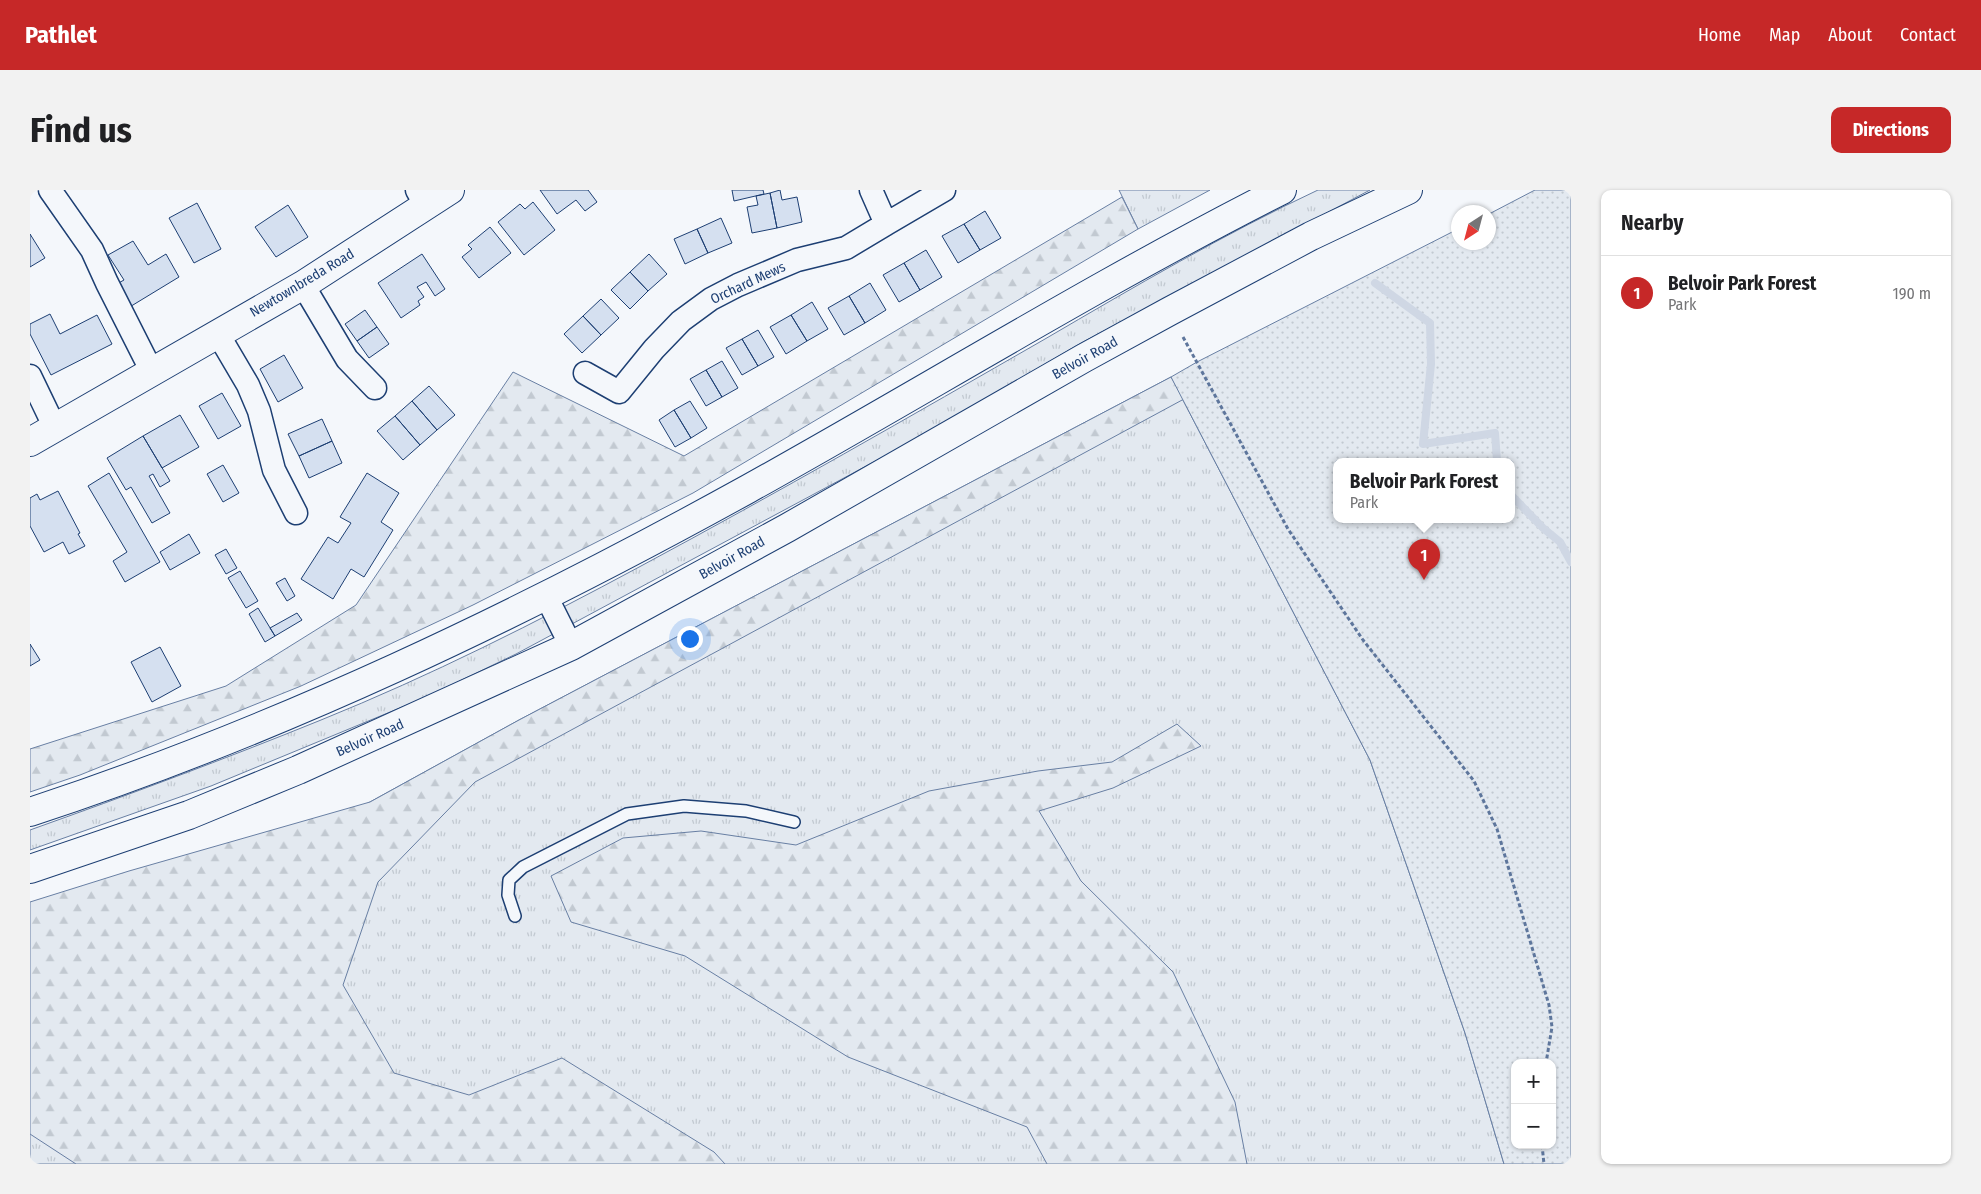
<!DOCTYPE html>
<meta charset="utf-8">
<style>
:root{--surface:#fff;--page:#f2f2f2;--text:#202124;--muted:#757577;--line:#e0e0e0;--accent:#c62828}
body{margin:0;font-family:"Fira Sans Condensed",sans-serif;background:var(--page);color:var(--text)}
.controls{position:absolute;right:15px;bottom:15px;display:grid;overflow:hidden;border-radius:10px;box-shadow:0 1px 4px #0004}
.controls button{width:45px;height:45px;display:grid;place-items:center;padding:0;border:0;border-bottom:1px solid var(--line);background:var(--surface);color:var(--text);font:25px sans-serif}
.compass{position:absolute;left:1421px;top:15px;width:45px;height:45px;border-radius:50%;background:var(--surface);box-shadow:0 1px 4px #0004;rotate:216deg}
.you{position:absolute;left:659px;top:448px;width:18px;height:18px;margin:-12px;border:4px solid #fff;border-radius:50%;background:#1a73e8;box-shadow:0 0 0 8px #1a73e833}
.badge{display:grid;place-items:center;width:32px;height:32px;border-radius:50%;background:var(--accent);color:#fff;font-size:16px;font-weight:700}
.pin{position:absolute;translate:-50% -41px;filter:drop-shadow(0 1px 2px #0008)}
.pin::after{content:'';position:absolute;top:26px;width:18px;height:15px;background:inherit;clip-path:polygon(0 0,100% 0,50% 100%)}
.popup{position:absolute;left:1303px;top:268px;width:182px;height:65px;box-sizing:border-box;display:grid;place-content:center;border-radius:10px;background:var(--surface);filter:drop-shadow(0 1px 4px #0005);font-size:16px;white-space:nowrap;color:var(--muted)}
.popup b{font-size:19px;color:var(--text)}
.popup::after{content:'';position:absolute;left:50%;top:100%;margin-left:-10px;border:10px solid transparent;border-top-color:var(--surface)}
.list{margin:0;padding:0;list-style:none}
h2{display:flex;justify-content:space-between;align-items:center;height:65px;margin:0;padding:0 20px;font-size:21px}
h2 small{font-size:16px;font-weight:400;color:var(--muted)}
.list li{display:grid;grid-template-columns:32px 1fr auto;gap:15px;align-items:center;box-sizing:border-box;height:75px;padding:0 20px;border-top:1px solid var(--line)}
.list b{display:block;font-size:19px;white-space:nowrap}
.list p{margin:0;font-size:16px;white-space:nowrap;color:var(--muted)}
.list em{font-size:16px;font-style:normal;color:var(--muted)}
.map{position:relative;flex:none;width:1541px;height:974px;overflow:hidden;border-radius:10px}
header{display:flex;align-items:center;gap:30px;box-sizing:border-box;height:70px;padding:0 25px;background:var(--accent);color:#fff}
header strong{font-size:24px}
nav{display:flex;gap:28px;margin-inline-start:auto;font-size:18px}
.intro{display:flex;align-items:center;justify-content:space-between;box-sizing:border-box;height:120px;padding:0 30px}
h1{margin:0;font-size:35px}
.button{padding:12px 22px;border-radius:10px;background:var(--accent);color:#fff;font-size:18px;font-weight:700}
main{display:flex;gap:30px;padding:0 30px}
aside{flex:1;background:var(--surface);border-radius:10px;box-shadow:0 1px 4px #0004}
.map>svg:first-child{display:block}
.grass{fill:url(#grass-tufts);stroke:#687fa3}
.forest{fill:url(#forest-firs);stroke:#687fa3}
.park{fill:url(#park-dots);stroke:#687fa3;fill-rule:evenodd}
.lines{fill:none;stroke-linecap:round;stroke-linejoin:round}
.stream{stroke:#cfd7e4;stroke-width:8}
.building{fill:#d5e0f0;stroke:#1d3f73}
.service-casing{stroke:#1d3f73;stroke-width:14}
.minor-casing{stroke:#1d3f73;stroke-width:25}
.tertiary-casing{stroke:#1d3f73;stroke-width:30}
.trunk-casing{stroke:#1d3f73;stroke-width:30}
.path{stroke:#5e769c;stroke-width:3;stroke-dasharray:4 2.5;stroke-linecap:butt}
.service{stroke:#f4f7fb;stroke-width:11}
.minor{stroke:#f4f7fb;stroke-width:22}
.tertiary{stroke:#f4f7fb;stroke-width:28}
.trunk{stroke:#f4f7fb;stroke-width:28}
.labels{text-anchor:middle;dominant-baseline:central;stroke-width:4;stroke-linejoin:round;paint-order:stroke}
.street-label{font-size:14px;fill:#1d3f73;stroke:#f4f7fb}
</style>
<header>
<strong>Pathlet</strong>
<nav><a>Home</a><a>Map</a><a>About</a><a>Contact</a></nav>
</header>
<div class="intro"><h1>Find us</h1><a class="button">Directions</a></div>
<main>
<div class="map">
<svg width="1541" height="974" viewBox="0 0 1541 974">
<defs>
<pattern id="grass-tufts" width="24" height="20" patternUnits="userSpaceOnUse" patternTransform="scale(1.25)"><rect width="24" height="20" fill="#e3e9f0"/><path d="M3 7l-1-3M5 7V3M7 7l1-3M15 17l-1-3M17 17v-4M19 17l1-3" fill="none" stroke="#c2c9d1"/></pattern>
<pattern id="forest-firs" width="22" height="20" patternUnits="userSpaceOnUse" patternTransform="scale(1.25)"><rect width="22" height="20" fill="#e3e9f0"/><path d="M5 1l3.5 6h-7zM16 11l3.5 6h-7z" fill="#c2c9d1"/></pattern>
<pattern id="park-dots" width="8" height="8" patternUnits="userSpaceOnUse" patternTransform="scale(1.25)"><rect width="8" height="8" fill="#e3e9f0"/><path d="M2 2h.1M6 6h.1" fill="none" stroke="#c2c9d1" stroke-width="1.8" stroke-linecap="round"/></pattern>
</defs>
<rect width="100%" height="100%" fill="#f4f7fb"/>
<path class="grass" d="M1089 0H1180L1108 39Z
M1288 0H1340L1051 153 894 245 486 464 394 508 181 596 0 660V640C98 605 195 569 291 530 400 486 507 432 611 376 747 303 881 226 1015 149 1104 97 1194 44 1288 0Z
M1141 187 1340 570 1435 843 1474 974H0V799L489 530Z"/>
<path class="forest" d="M1092 7 1108 39 663 303 443 415 271 496 50 585 0 602V559L196 496 326 415 483 182 654 266Z
M1141 187 1154 209 445 592 348 692 313 795 364 883 439 905 532 868 684 962 695 974H46L0 944V712L99 681 340 612 489 530Z
M1147 534 1171 556 1083 598 1009 621 1051 691 1143 782 1205 912 1217 974H1017L997 937 818 867 655 766 541 732 521 686 593 648 671 641 766 655 899 601 1008 581 1082 572Z"/>
<path class="park" d="M1505 0H1541V974H1474L1435 843 1340 570 1141 187 1167 172 1428 39V52H1458L1459 24ZM1306 271H1482V329H1306ZM1485 873H1522V955H1485Z"/>
<g class="lines">
<path class="stream" d="M1345 93 1400 133 1401 174 1393 254 1465 243 1467 271
M1482 306 1513 338 1530 352 1541 372"/>
</g>
<path class="building" d="M510 0H558L567 12 555 21 546 10 527 24Z
M702 0H733L734 4 704 11Z
M750 0 752 10 767 7 772 32 747 38 740 3Z
M740 3 747 38 722 43 717 17 728 15 726 6Z
M503 12 525 40 494 65 468 32 490 14 495 19Z
M167 13 191 59 164 73 139 28Z
M258 15 278 47 246 67 225 37Z
M955 21 971 48 950 60 934 34Z
M691 28 702 53 678 63 667 39Z
M934 34 950 60 928 73 912 46Z
M460 37 481 63 449 88 432 67 442 59 438 55Z
M667 39 678 63 655 74 644 49Z
M0 44 15 68 0 77Z
M103 51 118 75 136 64 149 87 98 118 85 95 94 90 78 65Z
M896 60 912 87 890 100 874 73Z
M392 64 415 99 405 106 396 92 387 97 394 107 388 111 390 115 371 128 348 93Z
M619 64 637 84 618 101 600 82Z
M874 73 890 100 869 112 853 85Z
M600 82 618 101 600 119 581 100Z
M840 93 856 120 835 133 819 106Z
M819 106 835 133 814 145 798 118Z
M571 109 589 128 571 145 553 126Z
M782 112 798 139 777 151 761 125Z
M335 120 347 137 327 151 315 134Z
M20 124 30 144 67 125 82 154 21 185 0 144V134Z
M761 125 777 151 756 164 740 137Z
M553 126 571 145 552 163 534 144Z
M347 137 359 154 339 168 327 151Z
M728 140 744 167 728 176 712 149Z
M712 149 728 176 712 185 696 158Z
M254 165 273 198 248 212 230 179Z
M692 171 708 198 692 207 676 180Z
M676 180 692 207 676 216 660 189Z
M399 196 425 225 407 240 382 211Z
M192 203 211 236 188 249 169 216Z
M382 211 407 240 390 255 365 226Z
M660 211 677 238 661 248 644 220Z
M644 220 661 248 645 257 629 230Z
M150 225 169 257 132 278 113 246Z
M365 226 390 255 373 270 347 241Z
M292 229 302 251 269 266 258 244Z
M113 246 140 291 130 297 123 284 119 286 140 323 122 333 101 297 96 300 77 268Z
M302 251 312 273 279 288 269 266Z
M193 275 209 303 193 312 177 284Z
M79 283 130 372 95 392 83 371 97 362 58 296Z
M337 283 369 303 351 332 363 340 334 387 321 379 303 409 271 389 298 347 308 353 321 333 310 327Z
M28 301 50 343 48 344 55 356 39 364 33 352 14 362 0 336V308L7 304 10 310Z
M159 344 170 363 140 380 130 362Z
M196 359 207 378 196 384 185 365Z
M210 381 228 411 216 418 198 388Z
M255 388 265 406 257 411 246 393Z
M228 418 245 446 235 452 219 424Z
M267 423 272 430 245 446 240 438Z
M0 454 10 470 0 476Z
M130 457 151 496 122 512 101 472Z"/>
<g class="lines">
<g class="service-casing">
<path id="service" d="M485 726 478 705 479 690 493 677 597 624 654 616 716 621 764 632"/>
</g>
<g class="minor-casing">
<path id="minor" d="M20 0 62 60 77 93 122 182
M387 0 396 16
M856 34 914 0
M273 95 317 169 345 198
M188 144 218 195 229 221 244 280 266 323
M555 183 589 202 624 159 651 131 681 109 708 95 767 70 816 58 856 34 841 0
M0 186 25 238
M516 406 541 456"/>
</g>
<g class="tertiary-casing">
<path id="tertiary" d="M0 252 273 95 420 0"/>
</g>
<g class="trunk-casing">
<path id="trunk" d="M0 622C250 540 488 426 718 299 896 200 1070 92 1252 0
M0 679 159 625 268 580 541 456 757 338 1054 168 1140 121 1281 46 1378 0"/>
</g>
<path class="path" d="M1153 147 1258 339 1333 450 1444 591 1467 639 1519 815 1522 837 1516 873
M1512 955 1514 974"/>
<use href="#service" class="service"/>
<use href="#minor" class="minor"/>
<use href="#tertiary" class="tertiary"/>
<use href="#trunk" class="trunk"/>
</g>
<g class="labels">
<g class="street-label">
<text transform="translate(272 93) rotate(-31)">Newtownbreda Road</text>
<text transform="translate(718 93) rotate(-25)">Orchard Mews</text>
<text transform="translate(1055 168) rotate(-29)">Belvoir Road</text>
<text transform="translate(702 368) rotate(-29)">Belvoir Road</text>
<text transform="translate(340 548) rotate(-24)">Belvoir Road</text>
</g>
</g>
</svg>
<div class="controls">
<button>+</button>
<button>−</button>
</div>
<svg class="compass" viewBox="-18 -18 36 36"><path d="M0-13l5 13h-10z" fill="#e53935"/><path d="M0 13l5-13h-10z" fill="#757577"/></svg>
<div class="you"></div>
<div class="pin badge" style="left:1394px;top:390px">1</div>
<div class="popup"><b>Belvoir Park Forest</b>Park</div>
</div>
<aside>
<h2>Nearby<small></small></h2>
<ul class="list">
<li><span class="badge">1</span><div><b>Belvoir Park Forest</b><p>Park</p></div><em>190 m</em></li>
</ul>
</aside>
</main>
